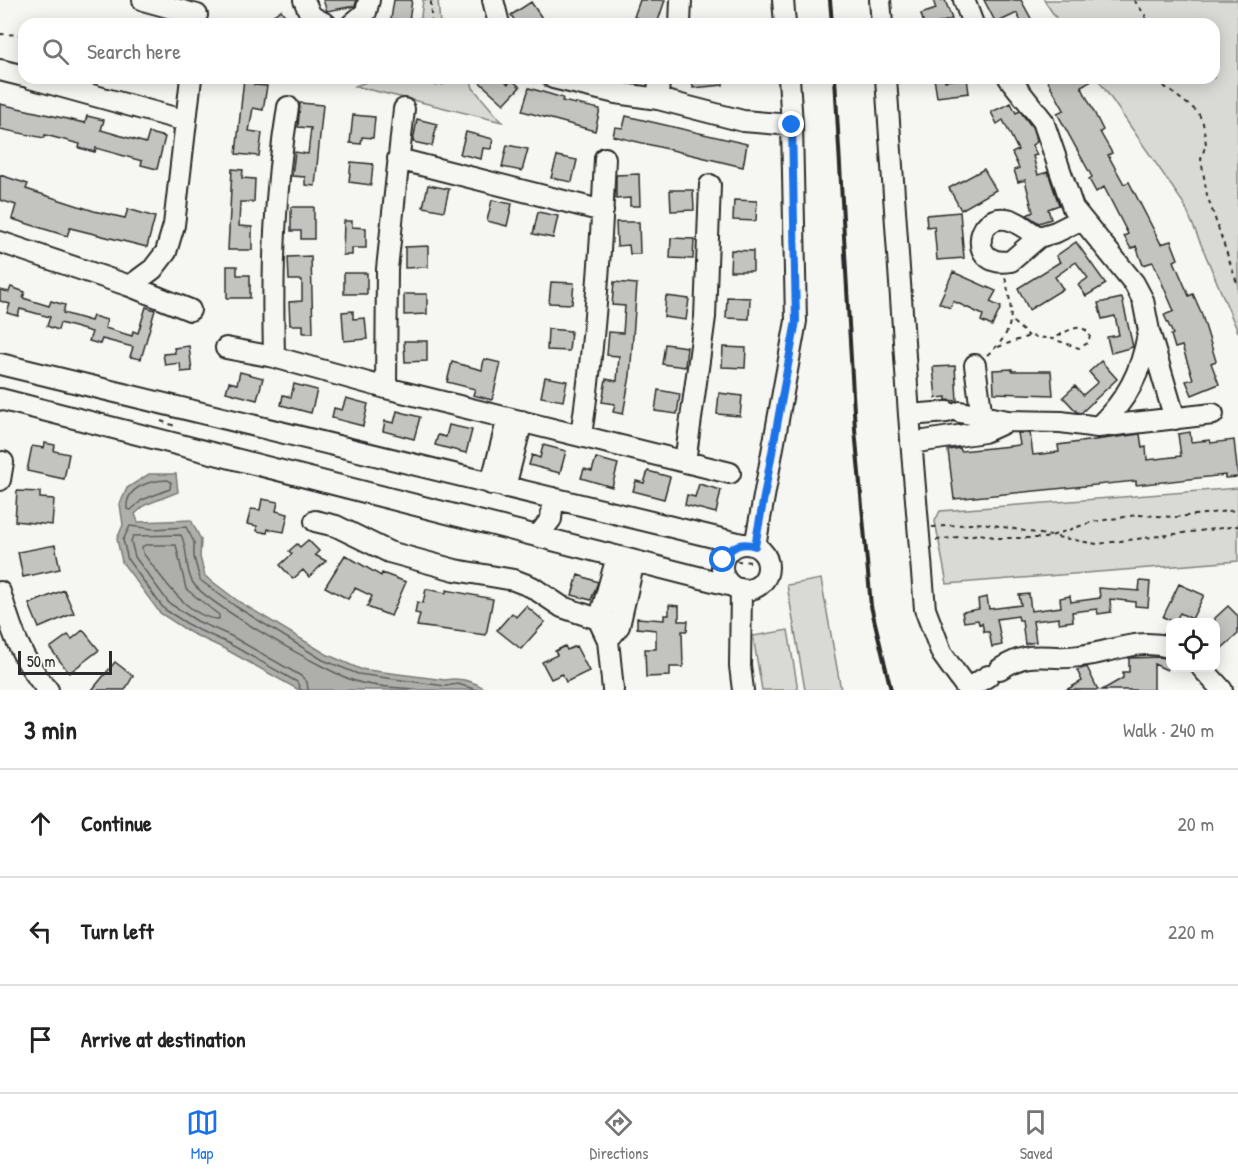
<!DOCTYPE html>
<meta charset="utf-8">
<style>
:root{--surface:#fff;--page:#f2f2f2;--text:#222;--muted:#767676;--line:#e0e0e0;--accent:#1a73e8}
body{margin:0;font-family:"Patrick Hand",sans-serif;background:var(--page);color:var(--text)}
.controls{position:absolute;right:18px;bottom:18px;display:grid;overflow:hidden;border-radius:12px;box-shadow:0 3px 15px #0003}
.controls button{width:54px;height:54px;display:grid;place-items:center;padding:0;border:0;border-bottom:2px solid var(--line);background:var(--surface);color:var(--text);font:30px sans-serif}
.scale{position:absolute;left:18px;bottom:15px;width:94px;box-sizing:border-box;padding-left:6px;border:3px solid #2b2b2b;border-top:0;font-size:16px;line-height:21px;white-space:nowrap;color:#2b2b2b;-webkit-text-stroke:4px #f6f6f2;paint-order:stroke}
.stop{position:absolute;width:18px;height:18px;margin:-14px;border:4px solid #1a73e8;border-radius:50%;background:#fff}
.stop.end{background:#1a73e8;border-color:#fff;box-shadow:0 2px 6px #0008}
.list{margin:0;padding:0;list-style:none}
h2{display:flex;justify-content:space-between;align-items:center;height:78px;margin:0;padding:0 24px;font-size:26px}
h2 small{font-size:20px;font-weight:400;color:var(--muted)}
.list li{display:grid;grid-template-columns:39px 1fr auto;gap:18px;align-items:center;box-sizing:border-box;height:108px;padding:0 24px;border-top:2px solid var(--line)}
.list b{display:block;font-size:22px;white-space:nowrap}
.list em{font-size:20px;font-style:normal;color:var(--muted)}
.icon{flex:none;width:33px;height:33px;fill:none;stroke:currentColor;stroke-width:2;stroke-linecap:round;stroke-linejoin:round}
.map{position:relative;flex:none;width:1238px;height:690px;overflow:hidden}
.search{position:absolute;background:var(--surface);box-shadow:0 3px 15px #0003;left:18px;right:18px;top:18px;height:66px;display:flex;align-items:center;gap:15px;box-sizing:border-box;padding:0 21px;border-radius:18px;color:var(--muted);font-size:22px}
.sheet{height:402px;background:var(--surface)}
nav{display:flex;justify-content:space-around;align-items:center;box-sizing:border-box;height:84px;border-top:2px solid var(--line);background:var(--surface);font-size:16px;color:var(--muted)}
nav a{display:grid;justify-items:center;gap:3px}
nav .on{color:var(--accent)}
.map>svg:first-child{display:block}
.green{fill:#d9d9d5;stroke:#828280;stroke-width:1.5}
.water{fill:#aeaeab;stroke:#7a7a78;stroke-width:1.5}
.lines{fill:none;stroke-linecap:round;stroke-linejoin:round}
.shore{stroke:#5f5f5e;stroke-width:1.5}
.building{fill:#c3c3c0;stroke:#2b2b2b;stroke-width:1.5}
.minor-casing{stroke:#2b2b2b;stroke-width:24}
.path{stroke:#2b2b2b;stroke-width:2;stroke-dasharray:4.5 4.5;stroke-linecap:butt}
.minor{stroke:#f6f6f2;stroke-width:20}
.rail{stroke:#2b2b2b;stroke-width:4}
.route{stroke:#1a73e8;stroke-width:8}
</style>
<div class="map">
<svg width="1238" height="690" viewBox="0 0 1238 690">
<rect width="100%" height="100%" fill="#f6f6f2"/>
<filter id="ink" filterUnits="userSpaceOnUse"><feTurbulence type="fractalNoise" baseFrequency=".0167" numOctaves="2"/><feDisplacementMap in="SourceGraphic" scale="12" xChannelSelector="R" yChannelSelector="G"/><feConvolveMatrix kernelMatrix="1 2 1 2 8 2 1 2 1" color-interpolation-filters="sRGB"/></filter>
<g filter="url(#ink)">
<path class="green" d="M423 0H438L440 24H420Z
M1044 0H1238V332L1184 204 1097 78H1214V24H1060Z
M377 78H474L471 81 473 88 502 122 355 86Z
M1238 488V561L947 584 935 521 940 511Z
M821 579 841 690H805L787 585Z
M788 630 798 690H762L753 636Z"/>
<path class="water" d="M149 474H176L178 492 145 505 135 514 138 522 191 520 201 540 200 557 205 576 238 601 326 654 360 669 445 680C461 677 474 681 487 690H299L225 649 191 633 160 613 122 562 117 539 123 525 120 504 127 488Z"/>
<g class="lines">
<path class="shore" d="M168 480 171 482 170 489 142 500 131 510 127 509C125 487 151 480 168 480Z
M145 545H176L186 589 219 615V619C188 619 160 575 143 553L142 547Z
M301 690 297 682 228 643 194 628 164 609 128 560 123 540 130 526 154 529 186 527 194 542V557L200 580 235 606 323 660 358 674 445 686 458 684 477 690
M308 690 307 682 301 676 231 636 197 621 169 603 135 557 131 541 133 536 181 535C189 550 184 569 193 583 207 604 328 673 355 681 375 688 399 687 420 690"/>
</g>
<path class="building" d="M323 0H357L355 6 327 11Z
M394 0H412L409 21 391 19Z
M640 0H665L657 24 634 17Z
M933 0H945L952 19 936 24H924L921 14 936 9Z
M984 0H1021L1034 24H1022L1017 13 996 23Z
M531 2 546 24H517L511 15Z
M281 10 291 24H260Z
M244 78H255L254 85 267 86 263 110 253 108 249 131 262 133 259 156 236 154Z
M475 78H502L508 84 512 80 520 87 504 104Z
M692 78H723V85L693 88Z
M934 78H945V81L967 78 969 93 937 97Z
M1046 78H1096L1081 86 1103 130 1100 132 1112 153 1108 155 1124 184 1129 182 1161 244 1171 241 1178 259 1174 261 1189 296 1193 294 1201 312 1216 361 1211 363 1219 384 1192 395 1186 381 1193 379 1182 346 1175 348 1171 335 1173 334 1164 315 1174 311 1153 262 1143 265 1136 246 1131 249 1124 236 1128 234 1104 187 1096 192 1089 179 1092 177 1057 113 1064 110Z
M529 88 563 98 562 101 600 109 595 131 522 111Z
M300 103 323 105 315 186 305 185V177L292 176 295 152 308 154 311 128 298 127Z
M1011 103 1016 113 1020 111 1032 127 1037 142 1032 145 1037 155 1033 156 1038 175 1048 172 1059 205 1048 209 1051 219 1039 223 1027 215 1033 212 1025 180 1018 182 1014 170 1019 168 1012 153 1018 150 1003 120 997 124 991 112Z
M0 104 85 123 87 116 104 120 101 130 146 143 149 133 165 137 157 169 141 165 142 161 96 148 95 152 79 148 80 144 45 135 44 138 0 129Z
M353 115 375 117 373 138 362 137 361 144 350 143Z
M626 116 747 144 743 167 613 136 615 127 623 128Z
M417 119 437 124 432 146 413 142Z
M466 132 493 139 491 149 483 148 481 159 460 154Z
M507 145 528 149 522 171 502 167Z
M557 156 577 160 572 182 551 178Z
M351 162 373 164 371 185 349 182Z
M232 169 243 170 242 178 255 179 254 202H240L239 226 252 227V250H228Z
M984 169 996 190 961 210 949 188Z
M639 174 640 206H630V198L616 199V175Z
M0 175 28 184 26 189 94 211 125 218 128 209 155 217 147 247 70 228 67 236 12 219 16 205 0 200Z
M428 185 449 189 444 211 423 207Z
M670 190H693L694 210 671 211Z
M492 200 512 204 507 226 487 221Z
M734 200 757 201 756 221 733 220Z
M291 207H314V239H301V231H291Z
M538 212 558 216 553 238 533 234Z
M960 212 964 258 937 260 934 226 927 227 926 215Z
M344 221H352V227L366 228V248H352V255H343Z
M616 222H639L640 254H630L629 245 617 246Z
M671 238 694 239 693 259 670 258Z
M1076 242 1106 284 1086 296 1078 285 1088 278 1076 262 1055 277 1063 289 1029 310 1018 288 1060 262 1056 256Z
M428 246V267L405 268V247Z
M731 250 753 251V271H730Z
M311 256 313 333H303V325H290L289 302 302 301V280H289L288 257Z
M227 266H237V275H250V298H227Z
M953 272 996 291 990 302 1001 307 992 326 981 321 983 315 966 307 953 301 950 308 939 303Z
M344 273H367V294H344Z
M551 282 574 283 572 304 549 303Z
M614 282 637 284 630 376 623 414 613 412 615 404 602 402 606 379 617 381 619 356 607 355 609 332 623 333 625 306 612 305Z
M11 287 25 292 23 298 49 306 51 301 65 305 63 313 91 321 93 316 107 320 105 328 132 336 133 331 138 333 146 307 155 310 141 359 130 357 133 347 102 339 100 344 89 341 92 332 60 323 58 330 47 326 50 317 20 309 18 316 7 313 10 304 0 301V290L9 292Z
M404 294H427V314L404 315Z
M666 296 689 299 686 320 664 317Z
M727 297 750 298 749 319 726 318Z
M1122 298 1133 347 1111 353 1107 337 1119 335 1115 316 1102 319 1098 303Z
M353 311V319L365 318 367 339 344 341 342 312Z
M548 329 571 331 569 351 547 350Z
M404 341H427V361L405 362Z
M665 344 687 347 685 367 662 364Z
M189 346 192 371 181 372 180 363 165 365 163 354 175 353 174 348Z
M723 347 746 348 745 368 722 367Z
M484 359 501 363 492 400 473 395 475 389 447 382 452 362 482 370Z
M1101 361 1117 379 1081 413 1077 412 1063 397 1075 386 1083 395 1098 382 1089 372Z
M955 366 957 401 946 400V397L936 398 933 367Z
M1012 369V371H1051L1053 395 994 393 993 370Z
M240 372 263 378 257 400 226 392 229 382 237 384Z
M545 377 567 381 563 401 541 397Z
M294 384 317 390 311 413 281 405 283 395 291 397Z
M658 390 680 394 677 414 655 411Z
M719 393 742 396 740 416 717 414Z
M346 398 368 404 363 426 332 418 334 408 342 410Z
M397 411 420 417 414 439 383 431 385 421 394 423Z
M449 425 472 430 466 453 435 445 438 435 446 437Z
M1190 432 1191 442 1210 440 1211 443 1234 440 1238 477 1225 478V475L1136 485V481L954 499 948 450 960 448 961 451 1020 445 1018 433H1030L1033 455 1059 452 1058 445 1140 434 1142 448 1146 447 1147 460 1181 456 1178 434Z
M45 443 55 445 54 451 69 454 64 479 27 471 32 446 44 448Z
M543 445 566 451 560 473 529 465 532 455 540 458Z
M596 458 618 464 612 487 581 478 584 469 592 471Z
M648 471 670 477 664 499 633 491 636 481 644 483Z
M699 484 721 490 716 513 685 505 687 495 695 497Z
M17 491 40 492V498L54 499 52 525 15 521Z
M262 499 278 502 276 511 288 514 284 532 268 529 267 533 257 531V526L247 524 251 509 260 510Z
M308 540 319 551 315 555 326 561 309 577 303 570 293 579 280 565 292 554 289 551 297 544 300 547Z
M55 545 60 569 23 577 18 552Z
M345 555 381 576 382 573 406 582 391 616 367 607 372 596 355 588 348 599 325 587Z
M578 575 598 582 591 600 572 595Z
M1140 581 1150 582 1148 607 1135 606V602L1110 599 1111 612 1098 614 1097 609 1072 612 1073 621 1059 623V618L1033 621 1036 642 1025 644 1022 620H1019L1018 616 997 619 1002 645 992 647 989 632H984L982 623 979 624 978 620 964 622 962 612 979 609 978 599 987 597 989 609 1021 605 1019 595 1029 594 1031 611 1061 607 1060 598 1070 596 1071 602 1100 598 1099 588 1139 591Z
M1179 584 1204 595 1192 619 1180 613 1175 622 1163 617Z
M426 589 446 593 447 590 493 599 486 635 417 626 420 614 415 613 417 602 423 603Z
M64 590 74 613 39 628 29 604Z
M669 605 679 606V621H688L687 631H682L683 667H670V676L646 677 645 649H656V630L637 628V618L664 620V615H669Z
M526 606 545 622 521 649 497 630 512 613 516 617Z
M1228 606 1238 616V634L1215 654V618Z
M83 630 99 650 69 673 50 648 68 635 72 639Z
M565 646 567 650 576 646 589 671 566 682 562 674 551 679 542 662 557 655 555 651Z
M1160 657 1170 659V663L1167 670 1154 664V690H1102L1123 678V672H1129V658Z
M115 662 133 676 125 690H92Z
M1087 667 1098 690H1066L1082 681 1077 670Z"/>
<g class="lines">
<g class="minor-casing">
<path id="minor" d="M143 0 197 15
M304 0 311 16 326 24
M493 0 499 24
M783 0 785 24
M880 0 882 24
M964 0 973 24
M352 24 366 12 369 0
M680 24 681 0
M0 70 24 76
M30 78 186 121
M553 78 616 93 658 99
M659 78 658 99 743 121 792 125
M886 78 909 415 925 609 942 654 968 690
M1009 78 1043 121 1073 208 1134 283 1143 300 1149 331 1175 419
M398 159 603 211
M1039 237C1029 232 1017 220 1006 219 974 214 969 269 1011 261L1039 237 1056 232 1080 220
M0 242 130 286 190 310
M130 286 153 269 166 252 174 225 191 78
M226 348 274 357 386 388 730 473
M274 357C272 270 274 193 288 107
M0 364 742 544
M975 365 983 426
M386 388 387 269 404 109
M0 399 729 585
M960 412 1008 421 1061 422 1098 427 1213 414
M909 415 947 412
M1098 427C1127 400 1141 373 1148 334
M581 435C595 343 601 251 605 158
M911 443 984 432 1008 421
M685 462 705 317 710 185
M0 480 3 462
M491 484 508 418
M505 487 522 421
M315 521 336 526 389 552 455 570 514 580 532 587 562 607 619 626
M538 536 551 519 553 498
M722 567a23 23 0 1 1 46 0a23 23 0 1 1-46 0Z
M755 546 796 321 792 125 789 78
M741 589 740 666 743 690
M0 592C12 631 20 658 48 690
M612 635 619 626 634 561
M1202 668 1222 690
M1000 669C1032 648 1046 661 1080 656 1115 652 1134 638 1170 647
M967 689 988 676
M613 690 608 640 599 621 617 557"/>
</g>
<path class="path" d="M1134 0 1145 15 1146 24
M431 24V0
M0 34 24 35
M427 78 432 84 440 86 450 78
M1159 78 1165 87 1198 112 1203 123 1206 144 1201 159 1207 195 1238 286
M1013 322 1029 336
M998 347 1029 336 1053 339 1079 348 1088 343 1090 336C1082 319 1064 333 1053 339
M987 355C1017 331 1013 312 1005 277
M161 421 175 426
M932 527 983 523 1051 536
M1057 537 1097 544 1238 526
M936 540 980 534 999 538H1045L1092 522 1137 515 1177 517 1238 510
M711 554 723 560 752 562"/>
<use href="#minor" class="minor"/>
<path class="rail" d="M830 0 832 24
M835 78 855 429 871 606 891 690"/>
</g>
</g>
<g class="lines" filter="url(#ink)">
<path class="route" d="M723 560C730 547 740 541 755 546L796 321 792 125"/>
</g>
</svg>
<div class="controls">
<button><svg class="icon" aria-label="locate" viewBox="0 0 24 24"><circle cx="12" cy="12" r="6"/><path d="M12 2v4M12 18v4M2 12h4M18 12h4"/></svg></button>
</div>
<div class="scale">50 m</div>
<div class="stop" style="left:723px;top:560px"></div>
<div class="stop end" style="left:792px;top:125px"></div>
<div class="search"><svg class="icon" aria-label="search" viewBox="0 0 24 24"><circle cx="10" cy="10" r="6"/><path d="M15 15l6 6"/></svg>Search here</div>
</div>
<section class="sheet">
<h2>3 min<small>Walk · 240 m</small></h2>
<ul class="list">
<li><svg class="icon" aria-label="ahead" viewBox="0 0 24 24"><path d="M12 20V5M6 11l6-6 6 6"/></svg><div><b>Continue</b></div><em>20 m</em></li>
<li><svg class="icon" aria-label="left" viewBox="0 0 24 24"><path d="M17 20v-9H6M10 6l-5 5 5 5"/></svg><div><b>Turn left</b></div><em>220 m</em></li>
<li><svg class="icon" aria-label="arrive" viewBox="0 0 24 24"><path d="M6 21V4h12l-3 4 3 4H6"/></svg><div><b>Arrive at destination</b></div></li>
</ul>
</section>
<nav>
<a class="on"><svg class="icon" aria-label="map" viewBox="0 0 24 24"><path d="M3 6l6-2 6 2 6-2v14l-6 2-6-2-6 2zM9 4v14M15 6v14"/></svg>Map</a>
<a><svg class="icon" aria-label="directions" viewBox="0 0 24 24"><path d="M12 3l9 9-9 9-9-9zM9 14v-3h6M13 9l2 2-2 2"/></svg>Directions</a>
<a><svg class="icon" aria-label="saved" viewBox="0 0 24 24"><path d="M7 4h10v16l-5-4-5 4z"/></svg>Saved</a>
</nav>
